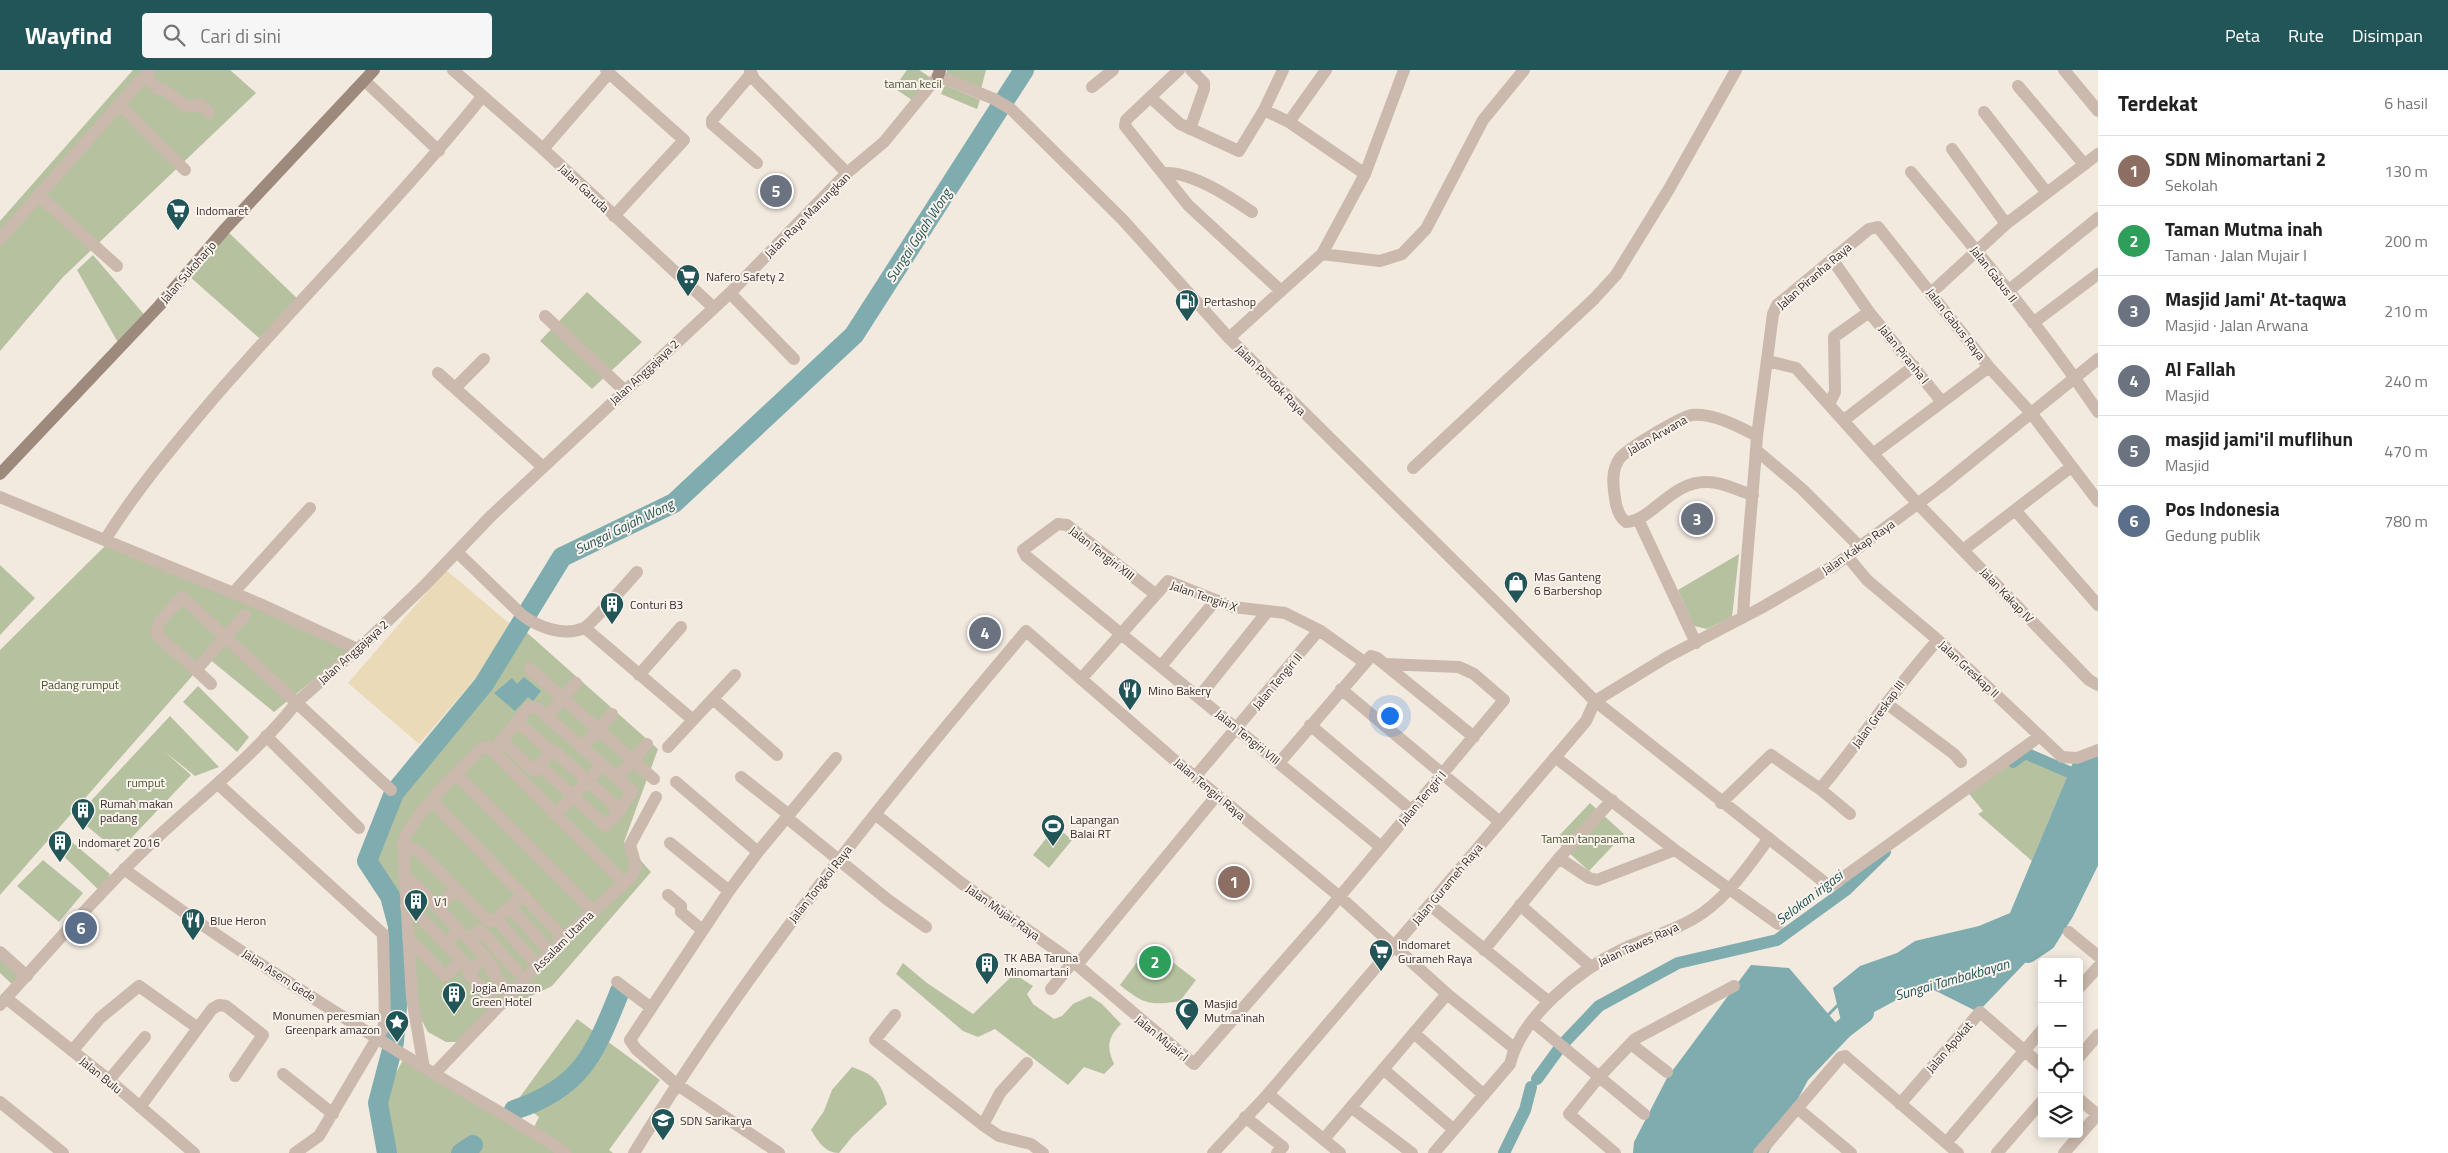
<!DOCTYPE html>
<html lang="id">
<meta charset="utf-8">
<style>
:root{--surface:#fff;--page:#f6f6f6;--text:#222;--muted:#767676;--line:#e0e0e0;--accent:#215558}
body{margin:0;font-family:"Titillium Web",sans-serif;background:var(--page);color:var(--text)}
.controls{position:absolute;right:15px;bottom:15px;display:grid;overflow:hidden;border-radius:5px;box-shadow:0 2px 12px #0003}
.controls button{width:45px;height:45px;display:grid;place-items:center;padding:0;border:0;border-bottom:1px solid var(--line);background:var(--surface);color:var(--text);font:25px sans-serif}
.you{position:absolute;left:1389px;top:645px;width:18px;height:18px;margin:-12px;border:4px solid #fff;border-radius:50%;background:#1a73e8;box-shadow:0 0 0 8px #1a73e833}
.badge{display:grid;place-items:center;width:32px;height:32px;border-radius:50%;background:var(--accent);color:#fff;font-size:16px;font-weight:700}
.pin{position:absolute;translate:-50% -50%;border:2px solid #fff;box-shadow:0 1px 5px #0006}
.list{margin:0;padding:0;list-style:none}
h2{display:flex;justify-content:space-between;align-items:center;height:65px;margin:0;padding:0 20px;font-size:21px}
h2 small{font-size:16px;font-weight:400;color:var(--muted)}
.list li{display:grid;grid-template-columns:32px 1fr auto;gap:15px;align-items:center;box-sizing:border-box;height:70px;padding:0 20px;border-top:1px solid var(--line)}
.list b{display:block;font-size:19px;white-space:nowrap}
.list p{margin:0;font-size:16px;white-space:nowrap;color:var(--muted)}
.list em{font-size:16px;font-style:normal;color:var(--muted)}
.icon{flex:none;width:28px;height:28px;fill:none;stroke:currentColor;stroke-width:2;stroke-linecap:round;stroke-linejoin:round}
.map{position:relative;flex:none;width:2098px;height:1083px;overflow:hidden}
header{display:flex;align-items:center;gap:30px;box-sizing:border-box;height:70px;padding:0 25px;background:var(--accent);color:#fff}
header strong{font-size:24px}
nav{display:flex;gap:28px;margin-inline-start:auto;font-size:18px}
.search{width:350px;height:45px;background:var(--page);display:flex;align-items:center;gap:12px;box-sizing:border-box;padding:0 18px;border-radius:5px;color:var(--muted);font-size:19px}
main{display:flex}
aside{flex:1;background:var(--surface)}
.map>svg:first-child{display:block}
.green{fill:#b6c1a0}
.sand{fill:#ebdab8}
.water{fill:#7facae}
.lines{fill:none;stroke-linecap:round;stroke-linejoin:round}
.stream{stroke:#7facae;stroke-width:3}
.canal{stroke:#7facae;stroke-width:12}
.river{stroke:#7facae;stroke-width:20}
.minor{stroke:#cab9ac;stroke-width:12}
.tertiary{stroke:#cab9ac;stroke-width:12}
.secondary{stroke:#9e897d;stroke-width:12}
.labels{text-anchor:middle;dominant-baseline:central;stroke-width:4;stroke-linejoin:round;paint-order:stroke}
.park-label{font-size:12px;fill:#47552f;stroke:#faf3ec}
.street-label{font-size:12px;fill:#382f2a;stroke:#faf3ec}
.poi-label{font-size:12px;fill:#382f2a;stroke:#faf3ec;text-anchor:start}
.water-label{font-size:14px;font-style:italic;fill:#215558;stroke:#faf3ec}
</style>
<header>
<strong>Wayfind</strong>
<div class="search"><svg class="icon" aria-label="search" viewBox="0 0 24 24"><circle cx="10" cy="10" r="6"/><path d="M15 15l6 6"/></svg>Cari di sini</div>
<nav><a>Peta</a><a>Rute</a><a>Disimpan</a></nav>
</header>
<main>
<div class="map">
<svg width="2098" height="1083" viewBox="0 0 2098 1083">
<rect width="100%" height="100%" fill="#f2e9df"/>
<path class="green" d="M133 0H230L256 23 63 207 0 281V151Z
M907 0H919L931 8 915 32 894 18Z
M947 0H986L980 23 944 13Z
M945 15 980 30 977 39 941 24Z
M226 160 302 233 259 268 189 206Z
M93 185 148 249 121 278 77 200Z
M587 222 642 272 592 319 540 271Z
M108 473 355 576 274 642 208 588 0 825V580Z
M1739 484 1732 547 1707 559 1694 556 1678 520Z
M0 495 35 528 0 565Z
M525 561 658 679 624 772 651 802 552 916 500 941 460 972H446L428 962 420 947 403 884 399 856 391 826 367 791 394 723Z
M198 616 249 667 237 682 183 632Z
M170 646 219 697 195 706 164 681 191 705 118 782 76 747Z
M2019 682 2067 707 2032 791 1978 744 1983 741 1966 720Z
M1590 733 1624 764 1589 801 1555 770Z
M1056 756 1072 770 1049 798 1033 785Z
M61 763 110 804 102 823 51 774Z
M43 790 83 823 59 852 17 816Z
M1150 875 1196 910 1180 931C1149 936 1144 934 1120 915Z
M0 883 24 906 14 916 0 903Z
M903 893 927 913 973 944 1014 904 1033 916 1027 924 1033 934 1054 949 1062 946 1073 934 1090 926 1102 934 1121 954C1108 967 1106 977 1114 994L1104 1004 1084 997 1068 1015 995 959 978 967 963 961 896 904Z
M577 949 660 1010 609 1080 613 1083H569L533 1059 539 1047 517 1031Z
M404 988 558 1083H389L380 1033Z
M852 997C874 1005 880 1010 887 1034L852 1067 839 1083C825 1083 818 1071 811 1060L824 1041 832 1020Z"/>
<path class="sand" d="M446 500 517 560 419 674 348 613Z"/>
<path class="water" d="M524 607 541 621 533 631 528 627 515 641 494 623 512 608 517 614Z
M2098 681V773L2064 842 2046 871 1978 942 1924 915 1843 959 1833 918 1860 896 1897 883 1915 871 1979 856 2010 843 2074 690Z
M1751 895 1789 898 1836 953 1749 1083H1633L1634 1072 1667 1008Z"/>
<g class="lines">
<path class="stream" d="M1826 947 1839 934"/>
<path class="canal" d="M2013 692 2025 683 2076 705H2098
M1537 1009 1561 976 1599 936 1678 893 1777 870 1846 820 1885 782
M1504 1083 1525 1040 1531 1017"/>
<path class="river" d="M2028 883 2046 871 2064 842 2098 773
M514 1040C582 1018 595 983 620 921
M387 1083 378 1033 394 972 397 937 398 856 390 826 367 791 394 723 484 614 562 487 674 433 854 265 1024 0
M461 1083 473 1075
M1757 1083 1800 1004 1843 959 1864 943"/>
<path class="minor" d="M750 0 754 9 847 103
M1179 0 1126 50 1125 56 1188 135 1281 221
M2064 0 2098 41
M609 3 684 70 614 146
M751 4 712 50V54L757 93
M145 6 158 19H163L187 37 201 35 209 42
M365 11 439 81
M2018 16 2084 94
M1092 17 1113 0
M1150 27 1180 54 1239 81 1264 40 1283 0
M119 34 185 100
M1264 40 1289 52 1365 104
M1984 42 2047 123
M1289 52 1326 0
M1190 59 1204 19V13L1191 0
M543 79 609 3 606 0
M1952 79 2006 154
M1911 102C1976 180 2042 258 2098 342
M1164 103C1191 101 1230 127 1252 142
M38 125 117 196
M0 169 150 0
M1322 184 1365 104 1404 0
M1832 189 1869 242 1942 332
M2008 221 2098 148
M730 223 794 289
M1931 223 2006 154 2098 84
M545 246 624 320
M2033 253 2098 204
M1229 268 1322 184 1380 191 1402 184 1426 159 1483 50 1524 0
M1768 291 1796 298 1918 434 2089 610 2098 615
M438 303 543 397
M455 318 484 289
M1829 334 1835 322 1834 267 1869 242
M1844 350 1914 296
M1757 366 1773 244 1777 235 1869 159 1878 157 1989 297 2031 343 2098 431
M1756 380 1802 419 1860 477
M1874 383 1989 297
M1413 398 1594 229 1616 205 1669 119 1736 0
M0 427 260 534 357 579
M2015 440 2098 535
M1638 449 1696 573
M105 470C136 420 175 374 213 329 301 227 398 132 482 27
M1963 480 2071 397
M457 482 522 545C538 557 564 567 584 558 591 555 629 511 637 502
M1847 486 1867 510 1938 570 2062 687 2077 688 2098 680
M233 523 310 438
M1155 524 1067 455 1058 454 1023 480 1026 486 1381 777
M1743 547C1746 487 1753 426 1757 366 1739 357 1714 343 1692 345 1681 347 1628 378 1620 388 1611 400 1613 415 1615 428 1616 437 1618 446 1626 452 1652 451 1672 410 1708 412 1724 412 1738 421 1753 425
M585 558 693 650 735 605
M1162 595 1215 531
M530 599 654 709
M196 600 160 568 157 562 159 552 182 527 391 720
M639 605 681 557
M1081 609 1168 511 1233 537 1285 543 1319 560 1364 592
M211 614 196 600 245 545
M1341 619 1500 752
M1199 627 1267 542
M713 629 777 685
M1595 631 1829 816 1834 814 2040 666
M1886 633 1954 684 1961 692
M547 646 576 613
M518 652 551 682 539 695
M1310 655 1412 741
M266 666 359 758
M501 670 534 701 539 695 606 756 620 740
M582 677 612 644
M668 677 693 650
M493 681 529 637 537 638 632 721 620 740 553 680
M1555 687 1675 780 1778 854
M1279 693 1371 586 1377 588 1474 667
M456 704 589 837
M741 707 788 744
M1195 707 1319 560
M617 708 647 674
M676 712 758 782
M218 714 383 864 385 949 383 958 319 1066 295 1083
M1820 719C1861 671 1895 617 1938 570
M432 731 560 864
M1721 733 1771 685 1820 719 1850 744
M875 744 960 812 1077 895 1194 994 1321 849 1504 630 1474 604 1459 597 1384 594
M555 745 602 695
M786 747 888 830 926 857
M670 773 729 821
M403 774 421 783 488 851H493L524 825
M1559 788 1589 808 1597 810 1675 780
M404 806 417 816 459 860 445 873
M668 825 681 836V842L702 860
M1430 835 1549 932
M1520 835 1591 897
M406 836 413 840 462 890
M438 837 456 820
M510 837 546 877
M496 849 531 888
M2069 862 2098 886
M465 865 485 887 471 901
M408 868 445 906 462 890 471 901 468 904 491 927
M469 870 480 860 517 901
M1484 880 1559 788 1612 730
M0 882 27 906
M484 888 494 898 491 901 503 915
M1077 895 1217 725
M617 912 650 937
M2079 918 2098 897
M1051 919 1073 892
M6 928 109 1010 194 1083
M895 945 875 970 983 1055 999 1066 1031 1074 1043 1083
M1533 952 1644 1044
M1415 964 1484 1025
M1631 974 1667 1002
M72 981 100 948 139 916 198 958
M2079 987 2098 965
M424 998 412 928 403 774C408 750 461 698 480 679L487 677 493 681 617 806
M1383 999 1453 1059
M283 1004 333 1044
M434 1004 564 868 631 807 636 796 630 775 656 727
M109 1010 145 967
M1268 1024 1340 1083
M2079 1029 2098 1045
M0 1032 63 1083
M1900 1034 1980 942 2042 996
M140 1037 212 939 219 935 226 936 263 965 235 1006
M1351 1037 1412 1083
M1797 1038 1851 1083
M1245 1047 1283 1077 1277 1083
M983 1055 1000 1023 1027 993
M1324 1069 1447 924
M1946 1073 2042 960
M634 1083C748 896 885 728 1026 561L1171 687 1340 827 1447 924 1514 978
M779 1083 676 1014 636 979 630 970 729 821 758 782 836 688
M1434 1083 1510 994C1521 947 1579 900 1621 880 1648 867 1679 860 1704 842 1730 823 1750 794 1769 768
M1615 1083 1569 1044 1599 1007 1635 969 1734 916
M1759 1083 1841 987 1845 986 1958 1083
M1997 1083 2042 1031
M2064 1083 2098 1044"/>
<path class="tertiary" d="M453 0 543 79 714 238
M1595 631 1667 587 1761 538 1835 495 1940 417 2098 289
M124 799C221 871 323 935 425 998 472 1027 520 1052 565 1083
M0 935C48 882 95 827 147 777 197 729 254 687 297 632L368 570 425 515 491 446 730 223 847 103 884 72 938 6 994 29 1011 39 1123 150 1229 268 1595 631
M1213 1083 1268 1024 1586 651 1595 631"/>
<path class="secondary" d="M938 6 940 0
M0 404 159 236 225 159 374 0"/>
</g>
<defs>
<g id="supermarket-pin" transform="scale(1.25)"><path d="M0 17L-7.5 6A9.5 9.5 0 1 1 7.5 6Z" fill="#215558" stroke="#faf3ec"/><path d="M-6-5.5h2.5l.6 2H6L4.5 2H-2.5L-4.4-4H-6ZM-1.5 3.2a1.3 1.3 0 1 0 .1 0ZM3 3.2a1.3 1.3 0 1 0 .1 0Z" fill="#fff"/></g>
<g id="fuel-pin" transform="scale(1.25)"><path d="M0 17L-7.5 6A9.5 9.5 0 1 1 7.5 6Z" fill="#215558" stroke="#faf3ec"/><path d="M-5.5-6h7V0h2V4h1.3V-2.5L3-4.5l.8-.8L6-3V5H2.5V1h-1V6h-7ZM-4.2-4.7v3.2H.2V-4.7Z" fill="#fff"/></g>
<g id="shop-pin" transform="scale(1.25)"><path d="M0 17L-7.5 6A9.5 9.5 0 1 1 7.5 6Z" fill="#215558" stroke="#faf3ec"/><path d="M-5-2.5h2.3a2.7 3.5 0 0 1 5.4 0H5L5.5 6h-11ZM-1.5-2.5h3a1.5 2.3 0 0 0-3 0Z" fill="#fff"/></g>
<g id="building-pin" transform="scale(1.25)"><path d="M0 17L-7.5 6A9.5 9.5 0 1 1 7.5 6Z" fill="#215558" stroke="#faf3ec"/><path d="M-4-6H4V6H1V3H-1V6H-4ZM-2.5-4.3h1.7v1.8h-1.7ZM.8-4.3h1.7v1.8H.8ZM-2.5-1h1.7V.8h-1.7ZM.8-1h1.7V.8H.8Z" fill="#fff"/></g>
<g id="restaurant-pin" transform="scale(1.25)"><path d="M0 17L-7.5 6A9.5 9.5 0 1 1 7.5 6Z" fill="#215558" stroke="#faf3ec"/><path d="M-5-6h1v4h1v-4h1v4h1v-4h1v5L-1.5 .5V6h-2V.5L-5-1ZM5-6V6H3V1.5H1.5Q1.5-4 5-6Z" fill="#fff"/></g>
<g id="stadium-pin" transform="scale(1.25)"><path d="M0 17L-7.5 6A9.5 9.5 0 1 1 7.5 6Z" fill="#215558" stroke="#faf3ec"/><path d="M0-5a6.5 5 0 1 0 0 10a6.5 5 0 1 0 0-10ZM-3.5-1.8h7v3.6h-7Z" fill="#fff"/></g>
<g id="mosque-pin" transform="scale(1.25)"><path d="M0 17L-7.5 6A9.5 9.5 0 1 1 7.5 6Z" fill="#215558" stroke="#faf3ec"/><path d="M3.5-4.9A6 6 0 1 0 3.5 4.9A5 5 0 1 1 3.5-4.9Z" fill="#fff"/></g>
<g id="sight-pin" transform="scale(1.25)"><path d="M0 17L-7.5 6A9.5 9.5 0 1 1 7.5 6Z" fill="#215558" stroke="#faf3ec"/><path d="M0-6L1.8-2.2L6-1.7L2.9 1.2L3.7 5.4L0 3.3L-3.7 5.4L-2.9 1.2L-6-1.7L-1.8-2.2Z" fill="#fff"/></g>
<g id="school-pin" transform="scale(1.25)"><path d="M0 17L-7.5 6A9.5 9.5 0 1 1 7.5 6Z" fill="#215558" stroke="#faf3ec"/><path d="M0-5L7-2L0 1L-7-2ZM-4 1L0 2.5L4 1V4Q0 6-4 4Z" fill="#fff"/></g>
</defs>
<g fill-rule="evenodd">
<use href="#supermarket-pin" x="178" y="140"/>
<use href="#supermarket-pin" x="688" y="206"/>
<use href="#fuel-pin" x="1187" y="231"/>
<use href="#shop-pin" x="1516" y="513"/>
<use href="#building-pin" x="612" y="534"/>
<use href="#restaurant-pin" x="1130" y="620"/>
<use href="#building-pin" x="83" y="740"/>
<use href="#stadium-pin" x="1053" y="756"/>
<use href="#building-pin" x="60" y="772"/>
<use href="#building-pin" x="416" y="831"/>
<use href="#restaurant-pin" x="193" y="850"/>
<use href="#supermarket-pin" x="1381" y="881"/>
<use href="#building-pin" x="987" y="894"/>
<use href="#building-pin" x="454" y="924"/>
<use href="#mosque-pin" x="1187" y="940"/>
<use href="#sight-pin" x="397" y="952"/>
<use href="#school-pin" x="663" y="1050"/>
</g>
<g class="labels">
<g class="park-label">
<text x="913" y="13">taman kecil</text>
<text x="80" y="614">Padang rumput</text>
<text x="146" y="712">rumput</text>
<text x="1588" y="768">Taman tanpanama</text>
</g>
<g class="street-label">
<text transform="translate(584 118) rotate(43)">Jalan Garuda</text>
<text transform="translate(807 145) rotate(-45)">Jalan Raya Manungkan</text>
<text transform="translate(188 202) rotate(-49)">Jalan Sukoharjo</text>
<text transform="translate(1994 204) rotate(52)">Jalan Gabus II</text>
<text transform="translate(1814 206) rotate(-41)">Jalan Piranha Raya</text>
<text transform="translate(1956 254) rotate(52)">Jalan Gabus Raya</text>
<text transform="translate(1904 284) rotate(51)">Jalan Piranha I</text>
<text transform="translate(644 302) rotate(-43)">Jalan Anggajaya 2</text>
<text transform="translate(1271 310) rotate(45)">Jalan Pondok Raya</text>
<text transform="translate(1657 365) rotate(-30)">Jalan Arwana</text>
<text transform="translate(1858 477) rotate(-35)">Jalan Kakap Raya</text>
<text transform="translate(1102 483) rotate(38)">Jalan Tengiri XIII</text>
<text transform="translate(2007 525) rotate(46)">Jalan Kakap IV</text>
<text transform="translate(1204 526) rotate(19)">Jalan Tengiri X</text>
<text transform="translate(353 582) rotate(-42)">Jalan Anggajaya 2</text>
<text transform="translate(1969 599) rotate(43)">Jalan Greskap II</text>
<text transform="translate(1277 611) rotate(-50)">Jalan Tengiri II</text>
<text transform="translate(1878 644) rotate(-54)">Jalan Greskap III</text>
<text transform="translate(1248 667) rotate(39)">Jalan Tengiri VIII</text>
<text transform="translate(1210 719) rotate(40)">Jalan Tengiri Raya</text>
<text transform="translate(1422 728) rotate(-50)">Jalan Tengiri I</text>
<text transform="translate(820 814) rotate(-52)">Jalan Tongkol Raya</text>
<text transform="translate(1447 814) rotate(-50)">Jalan Gurameh Raya</text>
<text transform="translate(1003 842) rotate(35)">Jalan Mujair Raya</text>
<text transform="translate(563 871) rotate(-45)">Assalam Utama</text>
<text transform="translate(1638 874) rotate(-25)">Jalan Tawes Raya</text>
<text transform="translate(279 905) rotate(33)">Jalan Asem Gede</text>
<text transform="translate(1162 968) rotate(39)">Jalan Mujair I</text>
<text transform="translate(1949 977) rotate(-49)">Jalan Apokat</text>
<text transform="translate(101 1005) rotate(39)">Jalan Bulu</text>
</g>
<g class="poi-label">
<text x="196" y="140">Indomaret</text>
<text x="706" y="206">Nafero Safety 2</text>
<text x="1204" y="231">Pertashop</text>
<text x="1534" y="506">Mas Ganteng<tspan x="1534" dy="14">6 Barbershop</tspan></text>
<text x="630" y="534">Conturi B3</text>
<text x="1148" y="620">Mino Bakery</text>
<text x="100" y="733">Rumah makan<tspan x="100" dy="14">padang</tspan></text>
<text x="1070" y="749">Lapangan<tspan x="1070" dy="14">Balai RT</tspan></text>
<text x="78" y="772">Indomaret 2016</text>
<text x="434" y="831">V1</text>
<text x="210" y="850">Blue Heron</text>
<text x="1398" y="874">Indomaret<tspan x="1398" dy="14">Gurameh Raya</tspan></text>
<text x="1004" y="887">TK ABA Taruna<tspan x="1004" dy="14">Minomartani</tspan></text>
<text x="472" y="917">Jogja Amazon<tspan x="472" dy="14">Green Hotel</tspan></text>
<text x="1204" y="933">Masjid<tspan x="1204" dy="14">Mutma'inah</tspan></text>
<text x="380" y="945" text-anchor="end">Monumen peresmian<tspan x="380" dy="14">Greenpark amazon</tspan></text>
<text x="680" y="1050">SDN Sarikarya</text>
</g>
<g class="water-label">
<text transform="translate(918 165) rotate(-57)">Sungai Gajah Wong</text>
<text transform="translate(624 456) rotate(-26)">Sungai Gajah Wong</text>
<text transform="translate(1809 827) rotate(-37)">Selokan irigasi</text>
<text transform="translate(1952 909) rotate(-16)">Sungai Tambakbayan</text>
</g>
</g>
</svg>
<div class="controls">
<button>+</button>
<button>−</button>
<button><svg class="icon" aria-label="locate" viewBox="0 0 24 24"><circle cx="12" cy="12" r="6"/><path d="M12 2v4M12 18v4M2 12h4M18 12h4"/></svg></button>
<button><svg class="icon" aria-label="layers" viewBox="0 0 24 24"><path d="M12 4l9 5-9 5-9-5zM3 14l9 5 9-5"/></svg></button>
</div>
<div class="you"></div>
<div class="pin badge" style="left:1234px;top:812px;background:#8d6e63">1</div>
<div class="pin badge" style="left:1155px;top:892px;background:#2e9e5b">2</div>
<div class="pin badge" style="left:1697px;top:449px;background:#6b7280">3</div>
<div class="pin badge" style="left:985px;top:563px;background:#6b7280">4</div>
<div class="pin badge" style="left:776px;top:121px;background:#6b7280">5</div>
<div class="pin badge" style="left:81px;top:858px;background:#5c6f8a">6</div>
</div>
<aside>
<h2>Terdekat<small>6 hasil</small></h2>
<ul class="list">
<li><span class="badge" style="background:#8d6e63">1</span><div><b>SDN Minomartani 2</b><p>Sekolah</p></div><em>130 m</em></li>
<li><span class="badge" style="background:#2e9e5b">2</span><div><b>Taman Mutma inah</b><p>Taman · Jalan Mujair I</p></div><em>200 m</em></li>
<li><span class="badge" style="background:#6b7280">3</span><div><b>Masjid Jami' At-taqwa</b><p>Masjid · Jalan Arwana</p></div><em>210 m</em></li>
<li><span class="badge" style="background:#6b7280">4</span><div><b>Al Fallah</b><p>Masjid</p></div><em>240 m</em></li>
<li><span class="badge" style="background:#6b7280">5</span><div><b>masjid jami'il muflihun</b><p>Masjid</p></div><em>470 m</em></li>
<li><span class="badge" style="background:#5c6f8a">6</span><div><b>Pos Indonesia</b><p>Gedung publik</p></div><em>780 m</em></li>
</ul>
</aside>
</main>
